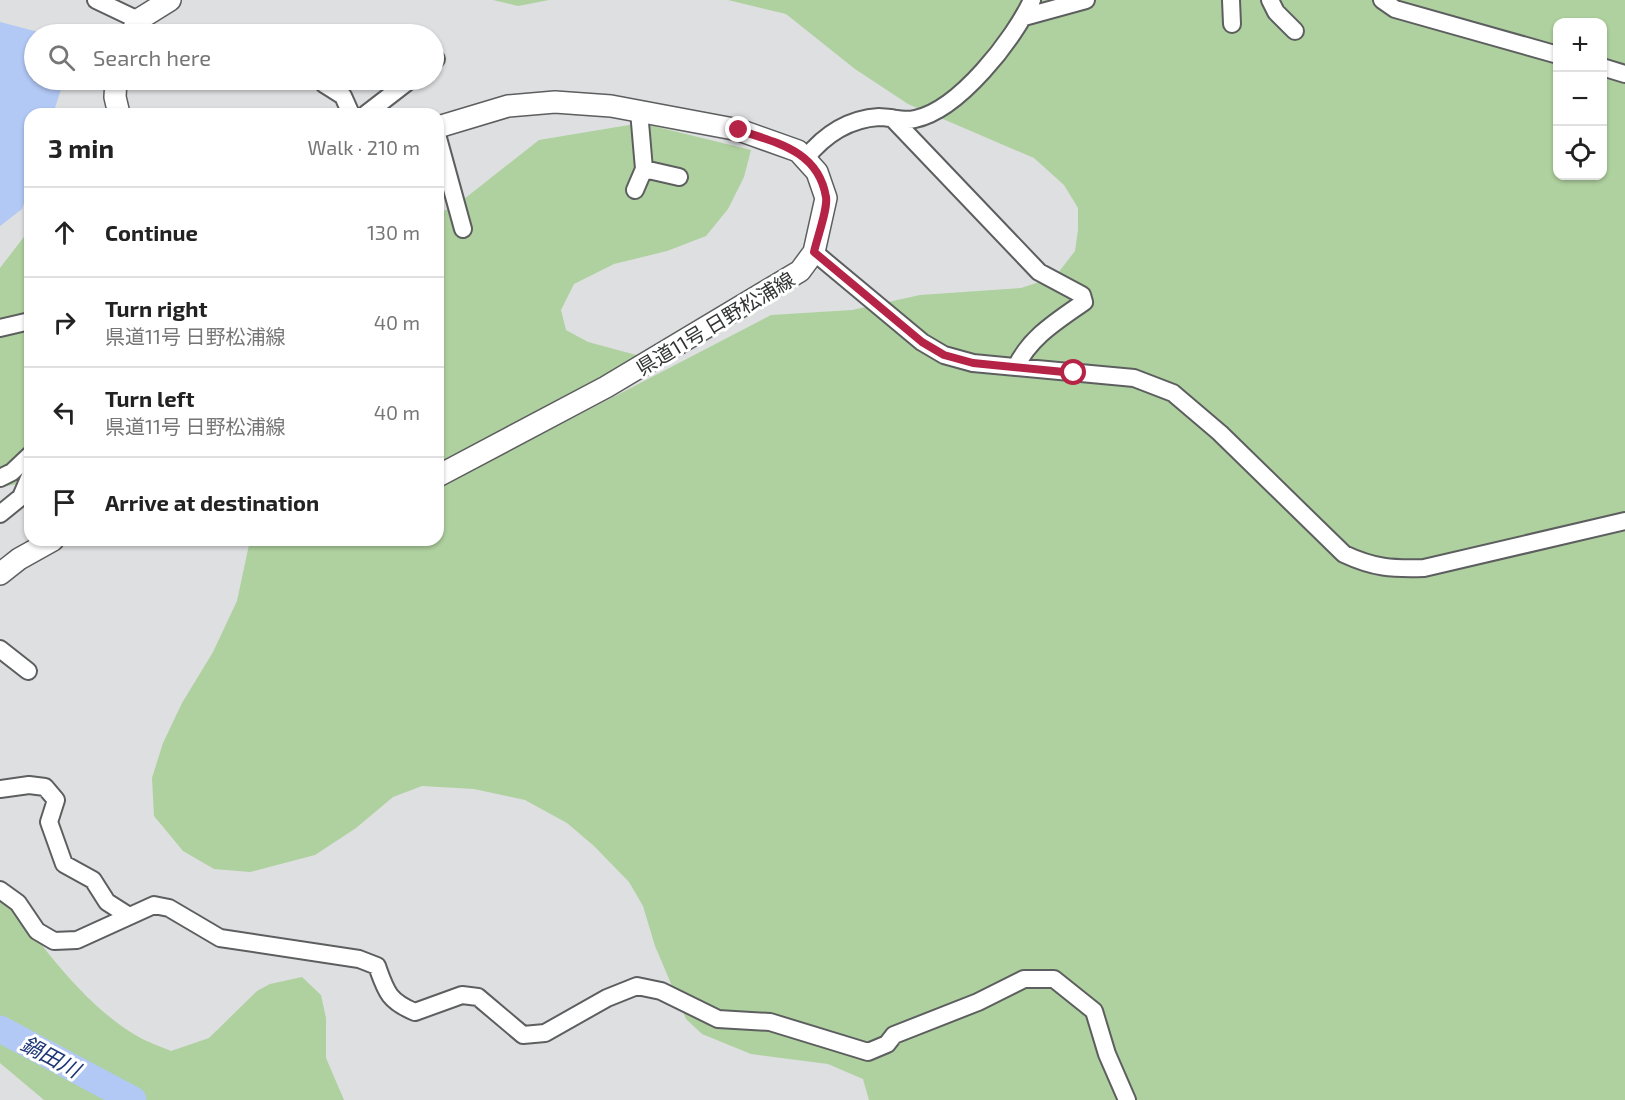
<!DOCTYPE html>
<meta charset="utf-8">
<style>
:root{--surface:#fff;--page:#f2f2f2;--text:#222;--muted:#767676;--line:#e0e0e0}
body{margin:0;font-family:"Exo 2","Noto Sans JP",sans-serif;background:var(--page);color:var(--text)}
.controls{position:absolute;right:18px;top:18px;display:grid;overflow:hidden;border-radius:12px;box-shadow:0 2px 4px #0004}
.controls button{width:54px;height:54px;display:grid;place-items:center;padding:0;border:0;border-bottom:2px solid var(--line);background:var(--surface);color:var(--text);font:30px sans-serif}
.stop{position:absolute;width:18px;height:18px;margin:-14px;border:4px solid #b52346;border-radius:50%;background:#fff}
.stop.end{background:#b52346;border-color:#fff;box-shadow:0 2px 6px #0008}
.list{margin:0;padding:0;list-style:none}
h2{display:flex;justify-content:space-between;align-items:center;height:78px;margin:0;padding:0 24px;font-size:26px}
h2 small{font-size:20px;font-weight:400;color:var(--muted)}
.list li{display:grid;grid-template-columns:39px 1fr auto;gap:18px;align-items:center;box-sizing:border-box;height:90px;padding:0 24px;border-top:2px solid var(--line)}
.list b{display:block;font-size:22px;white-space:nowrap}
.list p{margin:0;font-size:20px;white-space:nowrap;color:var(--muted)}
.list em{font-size:20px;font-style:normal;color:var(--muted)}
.icon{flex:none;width:33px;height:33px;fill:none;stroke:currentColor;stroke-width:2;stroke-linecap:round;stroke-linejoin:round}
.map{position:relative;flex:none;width:1625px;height:1100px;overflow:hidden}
.search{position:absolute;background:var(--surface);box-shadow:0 2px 4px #0004;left:24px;top:24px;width:420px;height:66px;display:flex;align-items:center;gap:15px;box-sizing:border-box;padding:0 21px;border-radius:33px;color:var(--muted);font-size:22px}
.panel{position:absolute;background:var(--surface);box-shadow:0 2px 4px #0004;left:24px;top:108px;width:420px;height:438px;border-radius:18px}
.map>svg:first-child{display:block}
.green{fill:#afd19f;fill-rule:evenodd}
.water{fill:#b2c8f5}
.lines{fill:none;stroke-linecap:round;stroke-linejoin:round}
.river{stroke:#b2c8f5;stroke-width:27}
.minor-casing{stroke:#5d5e5f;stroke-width:20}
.major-casing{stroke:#5d5e5f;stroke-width:24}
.minor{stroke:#fff;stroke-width:16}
.major{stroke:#fff;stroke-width:21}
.route{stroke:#b52346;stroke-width:8}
.labels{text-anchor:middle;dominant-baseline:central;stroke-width:6;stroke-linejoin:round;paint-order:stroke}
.street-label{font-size:20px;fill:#333434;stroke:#fff}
.water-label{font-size:21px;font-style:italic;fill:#1c3676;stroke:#fff}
</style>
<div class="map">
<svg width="1625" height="1100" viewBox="0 0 1625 1100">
<rect width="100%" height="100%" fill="#dddfe0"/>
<path class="green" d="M493 0H549L518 6Z
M728 0H1625V1100H869L863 1079 828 1064 751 1054 702 1034 686 1019 655 946 643 906 629 882 594 846 567 823 525 800 474 789 422 786 393 797 356 828 315 855 250 872 214 869 183 851 154 816 152 778 163 743 182 703 213 652 237 601 250 540H438V488L771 315 852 310 920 295 1021 288 1055 277 1075 251 1078 230V208L1064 185 1034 158 908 104 855 69 786 14ZM1558 22H1602V176H1558Z
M641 123 751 150 744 177 728 209 706 236 667 251 614 264 574 284 561 310 566 330 588 342 640 356 438 467V213L454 207 539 140Z
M30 229V482L0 487V268Z
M0 886C35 938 81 1003 137 1036 147 1042 160 1046 171 1051L209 1038 257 991 270 984 302 977 321 995 326 1018V1058L344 1100H44L0 1063Z"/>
<path class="water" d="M0 22 46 34H34V80H64L53 114H30V184L22 209 0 226Z"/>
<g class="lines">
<path class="river" d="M0 1029 133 1100"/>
<g class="minor-casing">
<path id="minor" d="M96 0 138 20
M1231 0 1232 24
M1270 0 1276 12 1295 31
M1382 0 1395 9 1558 55
M1024 17 1086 0
M434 61 436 59
M1602 67 1625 74
M324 84 343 96 351 114
M639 111 644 169 679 177
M366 114 410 80
M892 118 1039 272 1082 295 1084 302C1057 321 1030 337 1016 367
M438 138 463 229
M805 159C824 135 847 119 879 117 890 117 904 122 915 119 959 110 1014 39 1032 0
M635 190 644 169
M814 252 922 342 944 355 973 363 1134 378 1173 393 1220 433 1344 554C1374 568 1392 569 1424 568L1625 521
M0 328 30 321
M0 478 12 472 30 455
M0 514 21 497 30 476
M0 649 28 671
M0 789 29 785 45 787 56 800 49 822 64 864 93 880 107 902 129 916
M0 890 18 903 37 931 54 941 77 940 154 905 169 908 220 938 359 959 377 966C386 991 388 1001 415 1012L462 995 478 997 523 1035 545 1033 607 998 637 986 661 991 718 1019 770 1022 868 1052 887 1044 894 1035 978 1002 1024 979H1054L1094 1011 1107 1054 1127 1100"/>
</g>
<g class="major-casing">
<path id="major" d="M131 34 138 20 170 0
M116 80 115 97 119 114
M438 127 508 106 555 102 611 106 739 130 798 151 817 172 826 198 814 252 800 271 606 387 438 476
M0 574 19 559 53 540"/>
</g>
<use href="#minor" class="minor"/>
<use href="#major" class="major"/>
</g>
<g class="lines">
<path class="route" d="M739 130C776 143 818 150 826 197 828 209 817 238 814 252L922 342 944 355 973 363 1074 373"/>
</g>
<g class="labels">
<g class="street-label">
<text transform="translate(715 323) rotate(-31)">県道11号 日野松浦線</text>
</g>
<g class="water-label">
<text transform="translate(51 1056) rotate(28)">鍋田川</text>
</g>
</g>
</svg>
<div class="controls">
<button>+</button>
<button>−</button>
<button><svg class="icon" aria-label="locate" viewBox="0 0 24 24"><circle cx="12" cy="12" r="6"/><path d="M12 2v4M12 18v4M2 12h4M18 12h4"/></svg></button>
</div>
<div class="stop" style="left:1074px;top:373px"></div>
<div class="stop end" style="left:739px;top:130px"></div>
<div class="search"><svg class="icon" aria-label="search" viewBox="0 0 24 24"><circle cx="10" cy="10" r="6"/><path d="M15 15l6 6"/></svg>Search here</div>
<section class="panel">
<h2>3 min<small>Walk · 210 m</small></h2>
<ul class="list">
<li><svg class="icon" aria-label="ahead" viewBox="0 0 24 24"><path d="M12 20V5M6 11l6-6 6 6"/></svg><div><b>Continue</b></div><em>130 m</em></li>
<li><svg class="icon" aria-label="right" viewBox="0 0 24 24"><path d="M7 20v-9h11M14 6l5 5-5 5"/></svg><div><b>Turn right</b><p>県道11号 日野松浦線</p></div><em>40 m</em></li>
<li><svg class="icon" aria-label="left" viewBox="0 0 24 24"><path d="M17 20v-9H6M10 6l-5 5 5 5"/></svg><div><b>Turn left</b><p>県道11号 日野松浦線</p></div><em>40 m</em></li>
<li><svg class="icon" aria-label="arrive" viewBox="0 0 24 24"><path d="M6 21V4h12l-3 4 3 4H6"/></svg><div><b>Arrive at destination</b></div></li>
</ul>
</section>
</div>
